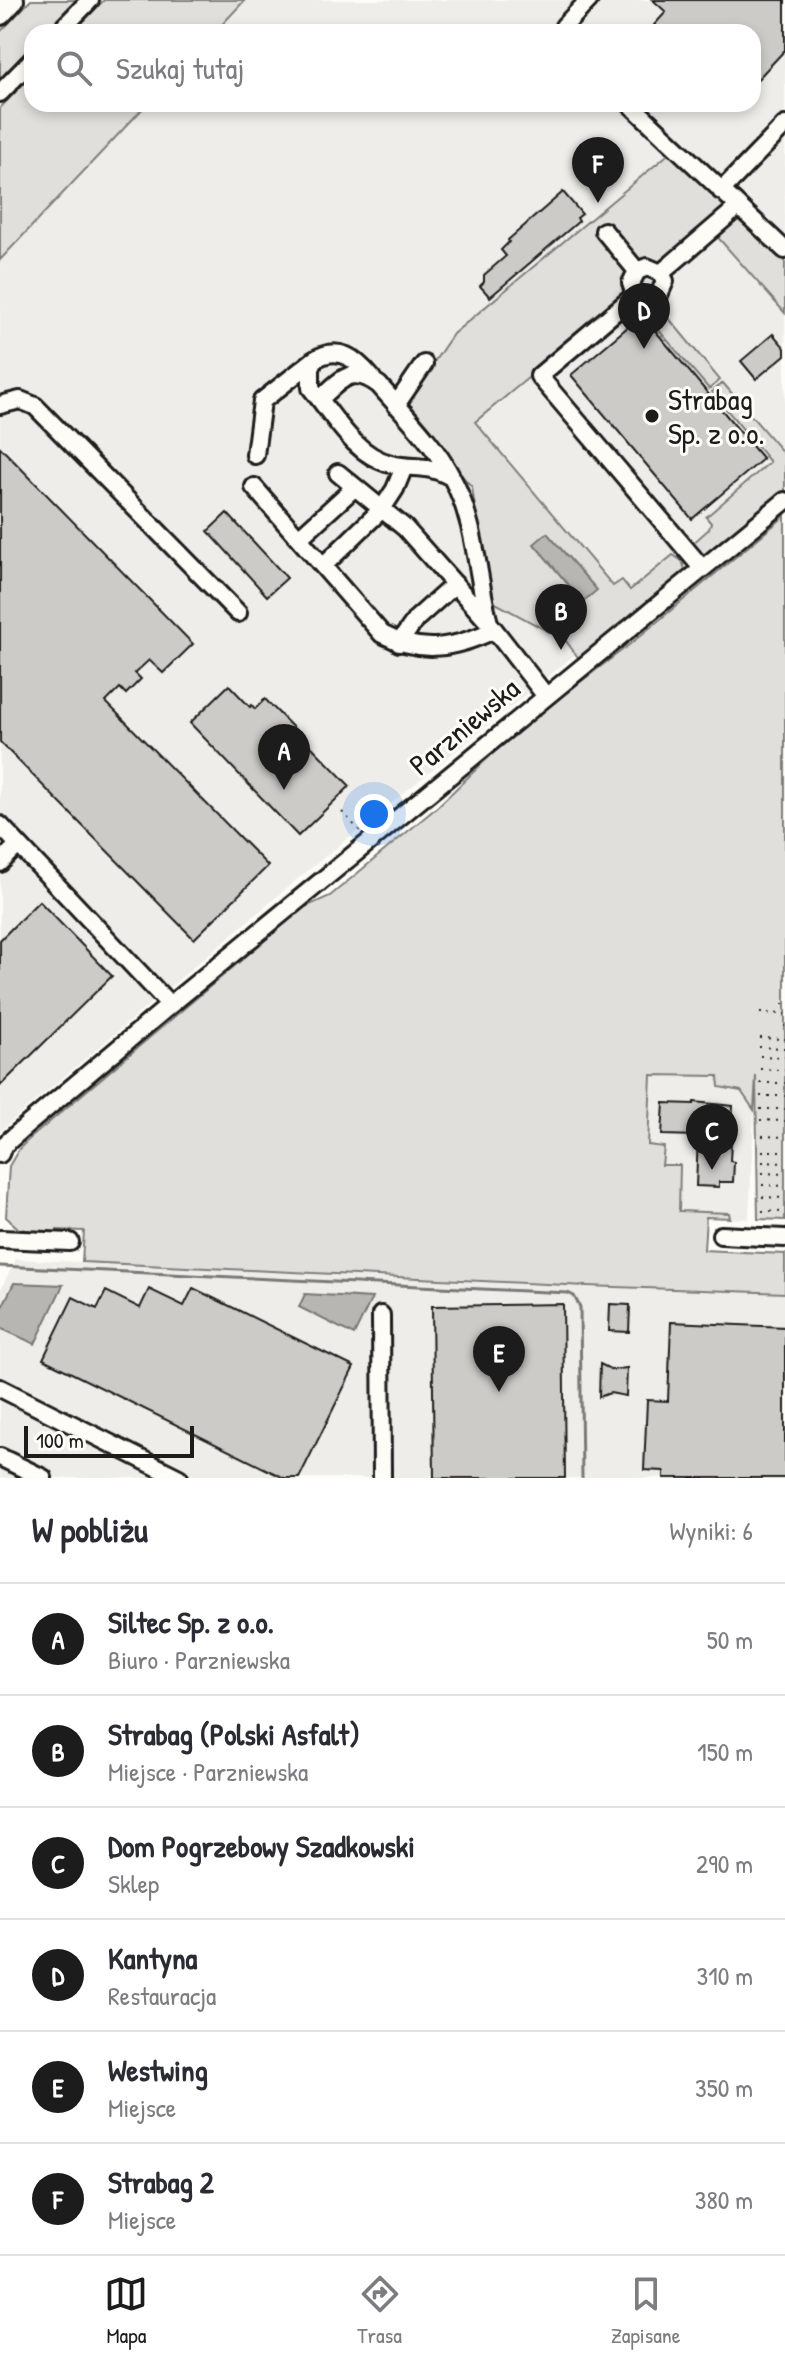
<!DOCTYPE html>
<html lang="pl">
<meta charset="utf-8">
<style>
:root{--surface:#fff;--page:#f7f7f7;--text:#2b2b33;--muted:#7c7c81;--line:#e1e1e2;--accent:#1c1c1c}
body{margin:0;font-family:"Patrick Hand",sans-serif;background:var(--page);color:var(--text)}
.scale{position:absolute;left:24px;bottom:20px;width:170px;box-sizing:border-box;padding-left:8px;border:4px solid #1c1c1c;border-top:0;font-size:22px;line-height:28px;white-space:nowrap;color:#1c1c1c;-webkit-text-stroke:6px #fdfcf7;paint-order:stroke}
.you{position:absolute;left:374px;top:814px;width:28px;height:28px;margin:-20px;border:6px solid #fff;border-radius:50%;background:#1a73e8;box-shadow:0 0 0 12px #1a73e833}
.badge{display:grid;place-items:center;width:52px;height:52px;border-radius:50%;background:var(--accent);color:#fff;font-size:26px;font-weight:700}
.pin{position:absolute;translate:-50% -66px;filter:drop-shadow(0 2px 4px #0008)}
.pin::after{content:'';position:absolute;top:42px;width:28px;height:24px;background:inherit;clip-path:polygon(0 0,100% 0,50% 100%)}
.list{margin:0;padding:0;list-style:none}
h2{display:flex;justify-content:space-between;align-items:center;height:104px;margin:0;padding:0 32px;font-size:34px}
h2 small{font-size:26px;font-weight:400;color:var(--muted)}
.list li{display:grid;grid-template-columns:52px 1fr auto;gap:24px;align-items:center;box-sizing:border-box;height:112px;padding:0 32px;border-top:2px solid var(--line)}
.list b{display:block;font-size:30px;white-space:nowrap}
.list p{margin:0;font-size:26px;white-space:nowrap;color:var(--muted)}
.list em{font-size:26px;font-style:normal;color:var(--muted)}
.icon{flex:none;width:44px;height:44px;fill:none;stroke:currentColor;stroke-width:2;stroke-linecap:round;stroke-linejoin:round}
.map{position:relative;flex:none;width:785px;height:1478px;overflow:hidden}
.search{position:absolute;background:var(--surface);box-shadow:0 4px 12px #0003;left:24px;right:24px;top:24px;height:88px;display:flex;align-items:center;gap:20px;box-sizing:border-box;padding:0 28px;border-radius:24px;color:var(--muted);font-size:30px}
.sheet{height:776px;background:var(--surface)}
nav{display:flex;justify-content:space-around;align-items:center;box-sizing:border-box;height:112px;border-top:2px solid var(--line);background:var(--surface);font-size:22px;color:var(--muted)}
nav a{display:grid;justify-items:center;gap:4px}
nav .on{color:var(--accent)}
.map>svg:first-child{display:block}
.built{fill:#eeede9}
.green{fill:#e0dfdb;stroke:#7e7e7c;stroke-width:2}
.water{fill:#b7b6b2;stroke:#797876;stroke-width:2}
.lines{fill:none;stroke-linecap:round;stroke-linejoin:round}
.stream{stroke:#797876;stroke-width:3}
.building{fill:#cccbc8;stroke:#1c1c1c;stroke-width:2}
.minor-casing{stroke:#1c1c1c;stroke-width:22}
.highway-casing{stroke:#1c1c1c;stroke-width:28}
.path{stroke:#1c1c1c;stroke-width:2;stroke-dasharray:2 6;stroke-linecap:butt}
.minor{stroke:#fdfcf7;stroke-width:16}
.highway{stroke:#fdfcf7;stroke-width:22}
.poi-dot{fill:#1c1c1c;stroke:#fdfcf7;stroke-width:3}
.labels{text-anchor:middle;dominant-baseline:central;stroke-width:6;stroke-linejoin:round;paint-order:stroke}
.poi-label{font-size:30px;fill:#1c1c1c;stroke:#fdfcf7;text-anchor:start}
.street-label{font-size:30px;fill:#1c1c1c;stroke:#fdfcf7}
</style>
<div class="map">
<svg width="785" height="1478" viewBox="0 0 785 1478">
<rect width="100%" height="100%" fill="#fdfcf7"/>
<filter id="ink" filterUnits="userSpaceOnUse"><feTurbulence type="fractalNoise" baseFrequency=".0125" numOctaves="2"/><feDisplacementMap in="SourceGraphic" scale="16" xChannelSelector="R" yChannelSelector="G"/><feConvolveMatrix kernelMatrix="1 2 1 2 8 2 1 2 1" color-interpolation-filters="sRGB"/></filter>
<g filter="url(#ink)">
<path class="built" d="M245 0H785V485L301 876 0 1131V260L147 104H753V32H215Z
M651 1068 756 1072 749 1219 646 1214Z
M16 1259 587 1286 785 1293V1478H0V1291Z"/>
<path class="green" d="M31 0H82L51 32H32V52L0 85V32Z
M104 0H245L215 32H73Z
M32 75V104H147L0 260V108Z
M672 151 729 204 726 212 660 267 651 263 629 294 475 422 613 586 622 580 630 590 673 555 682 561 686 572 580 660 566 641 488 599 472 487 402 409 453 334Z
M732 217 743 218 785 258V313L714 233Z
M662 310 720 380 709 389 650 320Z
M723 383 785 455V492L704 559 691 545 709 529 711 523 706 517 770 462 712 392Z
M785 516V1220L758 1219 756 1075 754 1110 741 1091 719 1087 718 1076 651 1075 648 1145 664 1147 662 1165H680L679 1211 729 1213 730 1218 706 1217 704 1250 785 1254V1293L587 1286 82 1262 84 1231 57 1230V1234L19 1229 6 1217 9 1166 19 1149 27 1141 303 908 330 896 436 808 517 730 629 645Z"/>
<path class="water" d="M547 533 597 590 583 602 534 544Z
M14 1283 63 1285 35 1344 0 1328V1311Z
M305 1294 372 1298 354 1335 299 1307Z"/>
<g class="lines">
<path class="stream" d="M0 1266 568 1293 574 1296 580 1307 582 1478"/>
</g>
<path class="building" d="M653 0H785V50L753 84V32H661L654 25 666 12Z
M563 192 582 214 577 218 579 221 490 297 480 286 484 282V275L506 256 501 250 509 242 508 240Z
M642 315 763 459 692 519 571 375Z
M773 334 785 348V355L756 379 741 361Z
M0 447 193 644 163 673 149 660 135 673 141 679 126 694 120 688 106 702 268 866 194 939 0 742Z
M227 513 287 578 267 596 208 531Z
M229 685 250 707 252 705 255 709 265 699 350 786 298 836 190 723Z
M39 901 112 976 0 1086V940Z
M694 1102 733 1106 730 1161 734 1162 733 1182H719V1187L696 1186 698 1136 662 1135 664 1103 694 1104Z
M193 1288 354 1367 299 1478H284L43 1359 73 1297 97 1309 106 1291 140 1308 149 1289 184 1306Z
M563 1304 565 1478H434L432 1306Z
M610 1304 630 1305 629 1332 609 1331Z
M671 1322 785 1327V1478H664V1471L644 1470 647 1400 668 1401Z
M600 1364 612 1370 627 1368 626 1396 610 1393 599 1397Z"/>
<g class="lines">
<g class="minor-casing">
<path id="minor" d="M59 32 90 0
M565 32 564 26 589 0
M0 93 32 60
M630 104 785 250
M721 191 785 125
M604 231 637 271
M635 295 631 283 637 271 647 267 661 273
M372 378C356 359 339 344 314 360L311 369V388C333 415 355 456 391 464 416 470 426 463 451 477
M320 399C341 380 351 364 379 385 404 414 434 443 452 478 476 522 477 576 489 623
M0 405 20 400 35 406 238 613
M396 405 424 364
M255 455 262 401 314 360
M338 473 405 528 489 623 545 695
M254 487 382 634C422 655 455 648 494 630
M299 538 355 487
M323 566 382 509 395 489 404 467
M702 568 539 376 635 295 648 300 658 297 665 281 661 273 738 207
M399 643 416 619 455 584
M0 825 170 1005
M0 863 18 845
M0 1154 3 1146 27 1125 170 1005 785 501
M721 1235 785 1238
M0 1239 70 1242
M381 1315 382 1478
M0 1388 179 1478
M0 1457 43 1478"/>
</g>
<g class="highway-casing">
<path id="highway" d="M0 13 12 0"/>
</g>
<path class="path" d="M342 812 360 831
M782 1004H785
M760 1013 785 1014
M784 1026H785
M760 1038 785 1039
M759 1047 785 1048
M760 1056 785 1057
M760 1069 785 1070
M760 1083H785
M760 1096H785
M760 1109H785
M760 1120 785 1121
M762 1136 785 1137
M762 1151H785
M762 1162 785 1163
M762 1173 785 1174
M762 1185 785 1186
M762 1197 785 1198
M762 1211 785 1212"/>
<use href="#minor" class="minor"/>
<use href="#highway" class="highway"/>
</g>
</g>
<circle class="poi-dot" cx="652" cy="416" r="8"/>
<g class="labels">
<g class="poi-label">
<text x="668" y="399">Strabag<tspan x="668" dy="34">Sp. z o.o.</tspan></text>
</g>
<g class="street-label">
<text transform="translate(464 726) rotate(-40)">Parzniewska</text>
</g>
</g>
</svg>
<div class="scale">100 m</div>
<div class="you"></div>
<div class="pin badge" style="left:284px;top:790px">A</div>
<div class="pin badge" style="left:561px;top:650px">B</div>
<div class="pin badge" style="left:712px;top:1170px">C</div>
<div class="pin badge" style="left:644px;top:349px">D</div>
<div class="pin badge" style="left:499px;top:1392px">E</div>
<div class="pin badge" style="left:598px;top:203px">F</div>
<div class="search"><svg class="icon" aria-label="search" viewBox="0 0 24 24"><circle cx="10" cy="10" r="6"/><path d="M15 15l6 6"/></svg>Szukaj tutaj</div>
</div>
<section class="sheet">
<h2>W pobliżu<small>Wyniki: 6</small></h2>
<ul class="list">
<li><span class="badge">A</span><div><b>Siltec Sp. z o.o.</b><p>Biuro · Parzniewska</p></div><em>50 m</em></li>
<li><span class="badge">B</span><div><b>Strabag (Polski Asfalt)</b><p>Miejsce · Parzniewska</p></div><em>150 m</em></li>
<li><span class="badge">C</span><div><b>Dom Pogrzebowy Szadkowski</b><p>Sklep</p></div><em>290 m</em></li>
<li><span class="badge">D</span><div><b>Kantyna</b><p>Restauracja</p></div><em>310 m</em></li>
<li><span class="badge">E</span><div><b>Westwing</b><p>Miejsce</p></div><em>350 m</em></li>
<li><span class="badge">F</span><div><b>Strabag 2</b><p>Miejsce</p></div><em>380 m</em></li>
</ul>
</section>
<nav>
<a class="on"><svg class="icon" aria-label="map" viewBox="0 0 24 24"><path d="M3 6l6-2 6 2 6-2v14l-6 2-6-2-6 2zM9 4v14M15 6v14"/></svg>Mapa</a>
<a><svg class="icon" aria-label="directions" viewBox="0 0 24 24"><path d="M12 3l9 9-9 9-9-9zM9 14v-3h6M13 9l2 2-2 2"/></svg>Trasa</a>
<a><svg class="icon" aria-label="saved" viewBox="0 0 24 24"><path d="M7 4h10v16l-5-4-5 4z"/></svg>Zapisane</a>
</nav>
